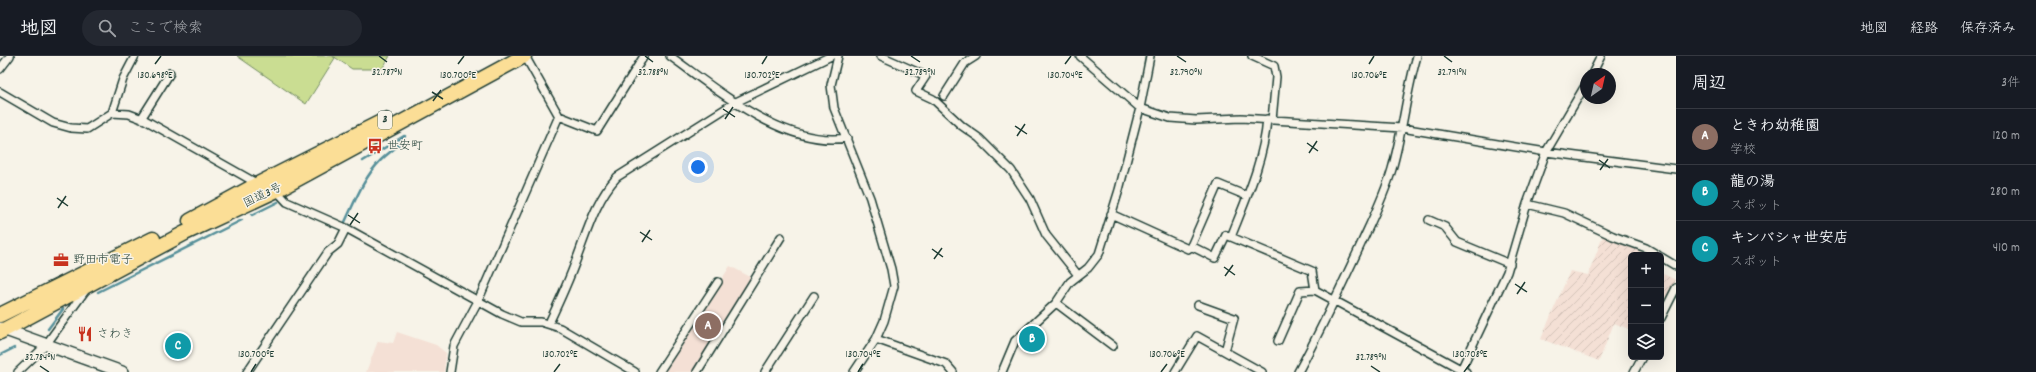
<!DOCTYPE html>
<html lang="ja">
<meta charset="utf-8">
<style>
:root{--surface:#171b24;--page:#242831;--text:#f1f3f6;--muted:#9ea1a6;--line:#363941;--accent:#2563eb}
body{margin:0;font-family:Dekko,"Klee One",sans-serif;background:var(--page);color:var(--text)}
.controls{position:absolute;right:12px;bottom:12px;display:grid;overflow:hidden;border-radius:6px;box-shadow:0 4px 16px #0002}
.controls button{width:36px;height:36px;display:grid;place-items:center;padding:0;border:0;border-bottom:1px solid var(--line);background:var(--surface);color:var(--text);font:20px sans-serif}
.compass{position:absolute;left:1580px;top:12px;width:36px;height:36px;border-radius:50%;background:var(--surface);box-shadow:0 4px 16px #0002;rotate:34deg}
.you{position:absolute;left:698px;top:111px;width:14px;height:14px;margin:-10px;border:3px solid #fff;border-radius:50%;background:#1a73e8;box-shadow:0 0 0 6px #1a73e833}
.badge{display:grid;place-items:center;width:26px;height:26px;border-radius:50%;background:var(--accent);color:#fff;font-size:13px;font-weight:700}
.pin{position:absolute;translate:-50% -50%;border:2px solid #fff;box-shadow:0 1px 4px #0006}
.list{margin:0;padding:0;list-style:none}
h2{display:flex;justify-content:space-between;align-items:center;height:52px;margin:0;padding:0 16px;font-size:17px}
h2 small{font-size:13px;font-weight:400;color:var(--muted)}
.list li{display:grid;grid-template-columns:26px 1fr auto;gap:12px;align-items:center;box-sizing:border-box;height:56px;padding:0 16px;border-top:1px solid var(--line)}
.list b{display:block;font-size:15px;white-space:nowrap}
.list p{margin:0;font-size:13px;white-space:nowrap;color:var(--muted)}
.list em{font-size:13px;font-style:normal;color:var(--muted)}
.icon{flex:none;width:22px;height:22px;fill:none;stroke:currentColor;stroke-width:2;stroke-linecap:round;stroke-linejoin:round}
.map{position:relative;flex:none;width:1676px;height:316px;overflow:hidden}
header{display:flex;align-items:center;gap:24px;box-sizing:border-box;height:56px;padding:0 20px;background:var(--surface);border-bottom:1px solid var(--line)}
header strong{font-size:19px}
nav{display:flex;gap:22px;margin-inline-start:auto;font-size:14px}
.search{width:280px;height:36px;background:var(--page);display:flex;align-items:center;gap:10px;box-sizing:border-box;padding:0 14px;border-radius:22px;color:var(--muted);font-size:15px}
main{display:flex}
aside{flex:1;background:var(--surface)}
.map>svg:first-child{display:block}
.built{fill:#f4e0d5}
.industrial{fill:url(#industrial-furrows)}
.pitch{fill:#cadd92;stroke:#748d63}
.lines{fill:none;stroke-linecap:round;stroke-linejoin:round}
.stream{stroke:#57909a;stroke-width:2.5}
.street-casing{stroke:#1f3d34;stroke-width:10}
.secondary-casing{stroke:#1f3d34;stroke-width:14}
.highway-casing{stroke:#1f3d34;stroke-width:17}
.street{stroke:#f7f3e8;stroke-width:7}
.secondary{stroke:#f7f3e8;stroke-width:11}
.highway{stroke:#fbde96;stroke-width:14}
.ticks{fill:none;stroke:#1f3d34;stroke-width:1.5}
.labels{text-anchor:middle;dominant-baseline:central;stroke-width:3;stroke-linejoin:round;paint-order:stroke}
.shield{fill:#f7f3e8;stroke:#60746a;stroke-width:1}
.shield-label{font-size:11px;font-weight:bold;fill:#1f3d34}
.poi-label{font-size:12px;fill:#1f3d34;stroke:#f7f3e8;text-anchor:start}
.street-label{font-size:12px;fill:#1f3d34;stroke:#f7f3e8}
.ticks-label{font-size:10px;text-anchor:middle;fill:#1f3d34;stroke:#f7f3e8;stroke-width:3;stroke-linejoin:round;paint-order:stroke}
</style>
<header>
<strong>地図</strong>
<div class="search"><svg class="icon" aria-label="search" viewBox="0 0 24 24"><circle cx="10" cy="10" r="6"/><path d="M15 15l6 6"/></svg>ここで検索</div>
<nav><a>地図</a><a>経路</a><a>保存済み</a></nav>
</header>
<main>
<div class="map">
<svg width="1676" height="316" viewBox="0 0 1676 316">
<defs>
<pattern id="industrial-furrows" width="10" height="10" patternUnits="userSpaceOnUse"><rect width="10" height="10" fill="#f4e0d5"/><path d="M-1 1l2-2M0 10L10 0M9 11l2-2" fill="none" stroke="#d1c1b7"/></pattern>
</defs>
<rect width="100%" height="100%" fill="#f7f3e8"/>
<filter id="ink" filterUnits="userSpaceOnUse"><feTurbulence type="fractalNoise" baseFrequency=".025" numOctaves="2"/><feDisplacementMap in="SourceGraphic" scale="8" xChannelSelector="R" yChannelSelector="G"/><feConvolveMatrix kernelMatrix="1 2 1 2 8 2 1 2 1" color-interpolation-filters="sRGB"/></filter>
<g filter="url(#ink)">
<path class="built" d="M730 210 754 223 695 316H663Z
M397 276 436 289 446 297 444 316H366L378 285 393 287Z"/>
<path class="industrial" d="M1603 180 1649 199H1631V274L1614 267 1599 305 1541 283 1570 215 1588 219Z
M1661 217 1676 224 1661 255Z"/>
<path class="pitch" d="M237 0H332L335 2 306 48Z
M333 0H390L382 13H352Z"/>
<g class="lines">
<path class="stream" d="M363 105 404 80
M252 159 278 146
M345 166C355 145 364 121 381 104 391 94 397 93 405 80
M98 236 242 164
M48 273 63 253
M0 299 14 292"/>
<g class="street-casing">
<path id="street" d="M525 0 559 60 597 75 644 0
M670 0C718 34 784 92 847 82
M838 0 831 29 834 52 870 142 891 213 894 230 884 265 876 283 854 316
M881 0 926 20 916 35 933 43 962 70 979 82 1011 114 1030 143 1046 179 1078 219
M1080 0 1140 52 1170 62 1196 64 1241 62 1402 72 1546 96 1676 113
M1252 0 1274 10 1276 21 1272 64
M0 13 10 0
M1592 18 1601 0
M0 36 53 67 71 72 87 73 112 57 123 23 135 0
M944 40 965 7 976 0
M112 57 129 58 145 64 258 128
M141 63 170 17
M1267 63C1264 104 1246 143 1231 181L1312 215 1315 234 1466 316
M275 133 287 146 346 172 502 258 521 266H541L560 272 635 316
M1527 148 1564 157 1613 180 1646 192 1658 199
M1111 158 1188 193 1191 190
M1429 164 1445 171 1457 186 1510 208
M1231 181 1226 179 1215 202 1191 190 1218 128 1247 140
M1661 201 1676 210
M1056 247 1113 290
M1198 249 1234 262 1225 295
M1661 262 1676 232
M549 267C559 246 569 224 577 202 588 173 596 144 617 121L736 46 831 0
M876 283 946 308 953 316
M1278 285 1300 235 1315 234
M18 316 45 290 85 235
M247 316 328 196 338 188 346 172
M450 316 454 290 478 245 559 60
M659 316 718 226
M697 316 781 181
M765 316 814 240
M1002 316 1015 285 1056 247 1070 226 1088 212 1099 198 1119 134 1140 52 1150 0
M1175 316 1197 280 1262 316
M1298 316C1321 274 1341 231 1361 188 1372 164 1385 138 1392 113 1403 75 1406 37 1417 0
M1460 316 1507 216 1527 148 1546 96 1586 28
M1634 316 1642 301"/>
</g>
<g class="secondary-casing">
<path id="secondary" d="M0 272 122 316"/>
</g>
<g class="highway-casing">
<path id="highway" d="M190 165 258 128 385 64
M0 259 153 183
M0 276 185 177 277 134 524 0"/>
</g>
<use href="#street" class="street"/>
<use href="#secondary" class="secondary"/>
<use href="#highway" class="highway"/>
</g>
</g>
<path class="ticks" d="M379 0 387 6M645 0 653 6M911 0 920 6M1177 0 1186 6M1444 0 1452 6M155 8 161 0M458 8 464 0M762 8 767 0M1065 8 1071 0M1369 8 1374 0M432 36 443 43M433 45 441 34M723 53 735 61M725 63 733 51M1015 70 1027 78M1017 80 1025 68M1307 87 1318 95M1309 97 1317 85M1599 104 1610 112M1600 114 1608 103M57 142 68 150M58 152 66 140M348 159 360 167M350 169 358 157M640 176 652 184M642 186 650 174M932 193 943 201M934 203 942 192M1224 211 1235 219M1225 220 1233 209M1515 228 1527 236M1517 238 1525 226M40 310 49 316M1371 310 1380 316M251 316 256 308M554 316 560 308M858 316 863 308M1161 316 1167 308M1464 316 1470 308"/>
<defs>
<g id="bus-bare" transform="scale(1.2)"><path d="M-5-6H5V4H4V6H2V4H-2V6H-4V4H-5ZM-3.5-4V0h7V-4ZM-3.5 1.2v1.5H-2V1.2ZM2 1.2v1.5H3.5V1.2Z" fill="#c8321e" stroke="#f7f3e8" stroke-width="2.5" paint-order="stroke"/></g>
<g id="office-bare" transform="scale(1.2)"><path d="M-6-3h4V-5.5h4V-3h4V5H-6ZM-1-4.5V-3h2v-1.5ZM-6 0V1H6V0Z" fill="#c8321e" stroke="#f7f3e8" stroke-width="2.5" paint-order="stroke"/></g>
<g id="restaurant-bare" transform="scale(1.2)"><path d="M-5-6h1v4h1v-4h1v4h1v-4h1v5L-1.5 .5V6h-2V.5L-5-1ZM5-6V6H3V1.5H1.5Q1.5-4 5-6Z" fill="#c8321e" stroke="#f7f3e8" stroke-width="2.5" paint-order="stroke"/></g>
</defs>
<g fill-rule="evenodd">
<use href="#bus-bare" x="375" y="90"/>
<use href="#office-bare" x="61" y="204"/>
<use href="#restaurant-bare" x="85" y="278"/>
</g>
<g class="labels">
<rect class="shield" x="378" y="55" width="14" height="18" rx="3"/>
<g class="shield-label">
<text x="385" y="64">3</text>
</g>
<g class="poi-label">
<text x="387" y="90">世安町</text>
<text x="73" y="204">野田市電子</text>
<text x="97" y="278">さわき</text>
</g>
<g class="street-label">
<text transform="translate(263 140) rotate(-26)">国道3号</text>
</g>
</g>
<g class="ticks-label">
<text x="1452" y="19">32.791°N</text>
<text x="387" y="19">32.787°N</text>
<text x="653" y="19">32.788°N</text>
<text x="920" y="19">32.789°N</text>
<text x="1186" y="19">32.790°N</text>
<text x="155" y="22">130.698°E</text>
<text x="458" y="22">130.700°E</text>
<text x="762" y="22">130.702°E</text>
<text x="1065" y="22">130.704°E</text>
<text x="1369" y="22">130.706°E</text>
<text x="256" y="301">130.700°E</text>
<text x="560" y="301">130.702°E</text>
<text x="863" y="301">130.704°E</text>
<text x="1167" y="301">130.706°E</text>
<text x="1470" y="301">130.708°E</text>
<text x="40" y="304">32.784°N</text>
<text x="1371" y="304">32.789°N</text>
</g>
</svg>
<div class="controls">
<button>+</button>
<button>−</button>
<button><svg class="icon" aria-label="layers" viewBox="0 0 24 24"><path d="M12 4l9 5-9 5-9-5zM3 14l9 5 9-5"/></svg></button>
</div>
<svg class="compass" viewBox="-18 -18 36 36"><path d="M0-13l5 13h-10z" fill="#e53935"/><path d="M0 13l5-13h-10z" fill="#9ea1a6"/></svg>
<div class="you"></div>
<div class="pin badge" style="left:708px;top:270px;background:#8d6e63">A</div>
<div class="pin badge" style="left:1032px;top:283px;background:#0f9aa8">B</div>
<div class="pin badge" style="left:178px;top:290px;background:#0f9aa8">C</div>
</div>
<aside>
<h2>周辺<small>3件</small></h2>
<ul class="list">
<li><span class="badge" style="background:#8d6e63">A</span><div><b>ときわ幼稚園</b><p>学校</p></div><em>120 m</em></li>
<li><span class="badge" style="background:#0f9aa8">B</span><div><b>龍の湯</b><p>スポット</p></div><em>280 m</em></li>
<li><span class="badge" style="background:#0f9aa8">C</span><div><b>キンバシャ世安店</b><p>スポット</p></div><em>410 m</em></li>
</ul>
</aside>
</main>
